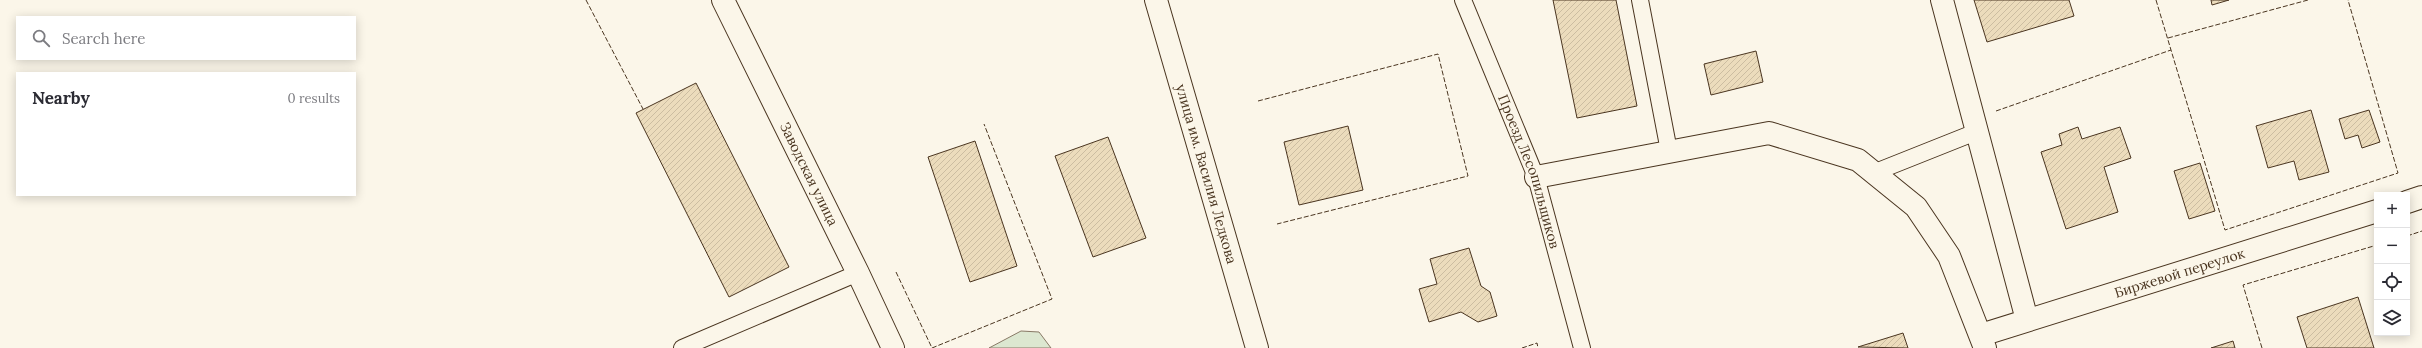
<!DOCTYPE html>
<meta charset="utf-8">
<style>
:root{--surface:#fff;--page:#f7f7f7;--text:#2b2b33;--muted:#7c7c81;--line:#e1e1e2}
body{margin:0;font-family:Lora,serif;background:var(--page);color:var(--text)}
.controls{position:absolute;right:12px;bottom:12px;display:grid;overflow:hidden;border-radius:0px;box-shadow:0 2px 10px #0003}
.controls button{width:36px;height:36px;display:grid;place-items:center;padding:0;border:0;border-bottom:1px solid var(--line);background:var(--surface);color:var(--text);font:20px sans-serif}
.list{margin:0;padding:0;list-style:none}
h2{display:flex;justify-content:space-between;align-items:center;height:52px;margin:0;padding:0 16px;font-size:17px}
h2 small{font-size:13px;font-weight:400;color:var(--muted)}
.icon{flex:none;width:22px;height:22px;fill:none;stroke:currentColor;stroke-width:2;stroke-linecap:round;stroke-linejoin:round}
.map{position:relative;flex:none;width:2422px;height:348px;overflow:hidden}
.search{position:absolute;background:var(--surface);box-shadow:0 2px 10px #0003;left:16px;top:16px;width:340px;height:44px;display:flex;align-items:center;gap:10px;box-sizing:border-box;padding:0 14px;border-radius:0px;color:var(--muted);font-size:15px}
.panel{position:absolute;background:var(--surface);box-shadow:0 2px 10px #0003;left:16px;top:72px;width:340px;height:124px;border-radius:0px}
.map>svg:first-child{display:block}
.grass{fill:#dce7d0;stroke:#887966}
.building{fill:url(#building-hatch);stroke:#4a3520}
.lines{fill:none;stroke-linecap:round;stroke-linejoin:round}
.service-casing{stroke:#4a3520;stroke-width:18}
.minor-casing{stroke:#4a3520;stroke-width:24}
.service{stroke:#fbf6e9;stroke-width:16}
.minor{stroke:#fbf6e9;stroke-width:22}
.fence{stroke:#4a3520;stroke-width:1;stroke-dasharray:5 2;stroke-linecap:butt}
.labels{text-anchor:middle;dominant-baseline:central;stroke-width:3;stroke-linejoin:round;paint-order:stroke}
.street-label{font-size:14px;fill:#4a3520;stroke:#fbf6e9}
</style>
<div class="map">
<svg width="2422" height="348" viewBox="0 0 2422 348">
<defs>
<pattern id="building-hatch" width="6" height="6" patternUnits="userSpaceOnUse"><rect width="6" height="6" fill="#ecdcbc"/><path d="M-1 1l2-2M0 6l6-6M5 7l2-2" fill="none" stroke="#ccbda1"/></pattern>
</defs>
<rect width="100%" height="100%" fill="#fbf6e9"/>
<path class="grass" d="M1021 331 1039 332 1051 348H989Z"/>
<path class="building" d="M1553 0H1616L1637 106 1577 118Z
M1974 0H2069L2074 16 1987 42Z
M2211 0H2229L2212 5Z
M1756 51 1763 82 1711 95 1704 64Z
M696 83 789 267 729 297 636 113Z
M2311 110 2329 172 2299 180 2294 161 2268 168 2256 126Z
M2369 110 2380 142 2362 148 2358 135 2345 139 2339 119Z
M1348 126 1363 190 1299 205 1284 142Z
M2078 127 2082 139 2120 127 2131 158 2104 167 2118 212 2066 229 2041 152 2062 145 2059 134Z
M1108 137 1146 238 1093 257 1055 156Z
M975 141 1017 266 970 282 928 157Z
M2200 163 2215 211 2189 219 2174 171Z
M1469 248 1481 286 1490 292 1497 316 1478 322 1461 312 1429 322 1419 289 1437 284 1430 259Z
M2358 297 2374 348H2307L2297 317Z
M1903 333 1908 348 1858 347Z
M2233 341 2235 348H2211Z"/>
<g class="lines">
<g class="service-casing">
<g id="service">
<path id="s1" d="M1463 0 1536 177 1582 348"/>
<path d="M1640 0 1669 151"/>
<path d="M1873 173 1976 132"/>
<path d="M682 348 858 273"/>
</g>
</g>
<g class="minor-casing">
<g id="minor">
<path id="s2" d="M723 0 858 273 893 348"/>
<path id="s3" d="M1156 0 1257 348"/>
<path d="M1942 0 2027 320"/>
<path d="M1536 177 1769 133 1858 160 1916 207 1949 256 1985 348"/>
<path d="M2407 202 2422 197"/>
<path id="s4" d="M1981 335 2377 211"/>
</g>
</g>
<use href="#service" class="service"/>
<use href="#minor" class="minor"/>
<path class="fence" d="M586 0 643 109
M2156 0 2225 230 2398 173 2348 0
M2168 38 2308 0
M1258 101 1438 54 1468 176 1277 224
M1996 111 2171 50
M2407 236 2422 231
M896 272 932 348 1052 299 984 124
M1522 348 1537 343 1538 348
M2262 348 2243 285 2377 245"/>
</g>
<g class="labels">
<g class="street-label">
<text stroke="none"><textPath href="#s1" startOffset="184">Проезд Лесопильщиков</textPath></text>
<text stroke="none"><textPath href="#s2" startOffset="194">Заводская улица</textPath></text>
<text stroke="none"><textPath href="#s3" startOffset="181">улица им. Василия Ледкова</textPath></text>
<text stroke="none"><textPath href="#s4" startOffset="208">Биржевой переулок</textPath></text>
</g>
</g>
</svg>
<div class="controls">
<button>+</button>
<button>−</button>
<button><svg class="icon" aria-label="locate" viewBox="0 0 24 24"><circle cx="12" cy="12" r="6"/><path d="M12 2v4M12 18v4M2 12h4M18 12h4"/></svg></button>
<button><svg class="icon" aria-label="layers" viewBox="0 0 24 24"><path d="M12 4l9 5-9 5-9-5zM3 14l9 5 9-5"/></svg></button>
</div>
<div class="search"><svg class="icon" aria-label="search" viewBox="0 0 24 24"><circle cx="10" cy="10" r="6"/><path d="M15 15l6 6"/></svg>Search here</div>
<section class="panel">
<h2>Nearby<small>0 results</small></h2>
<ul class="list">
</ul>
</section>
</div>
